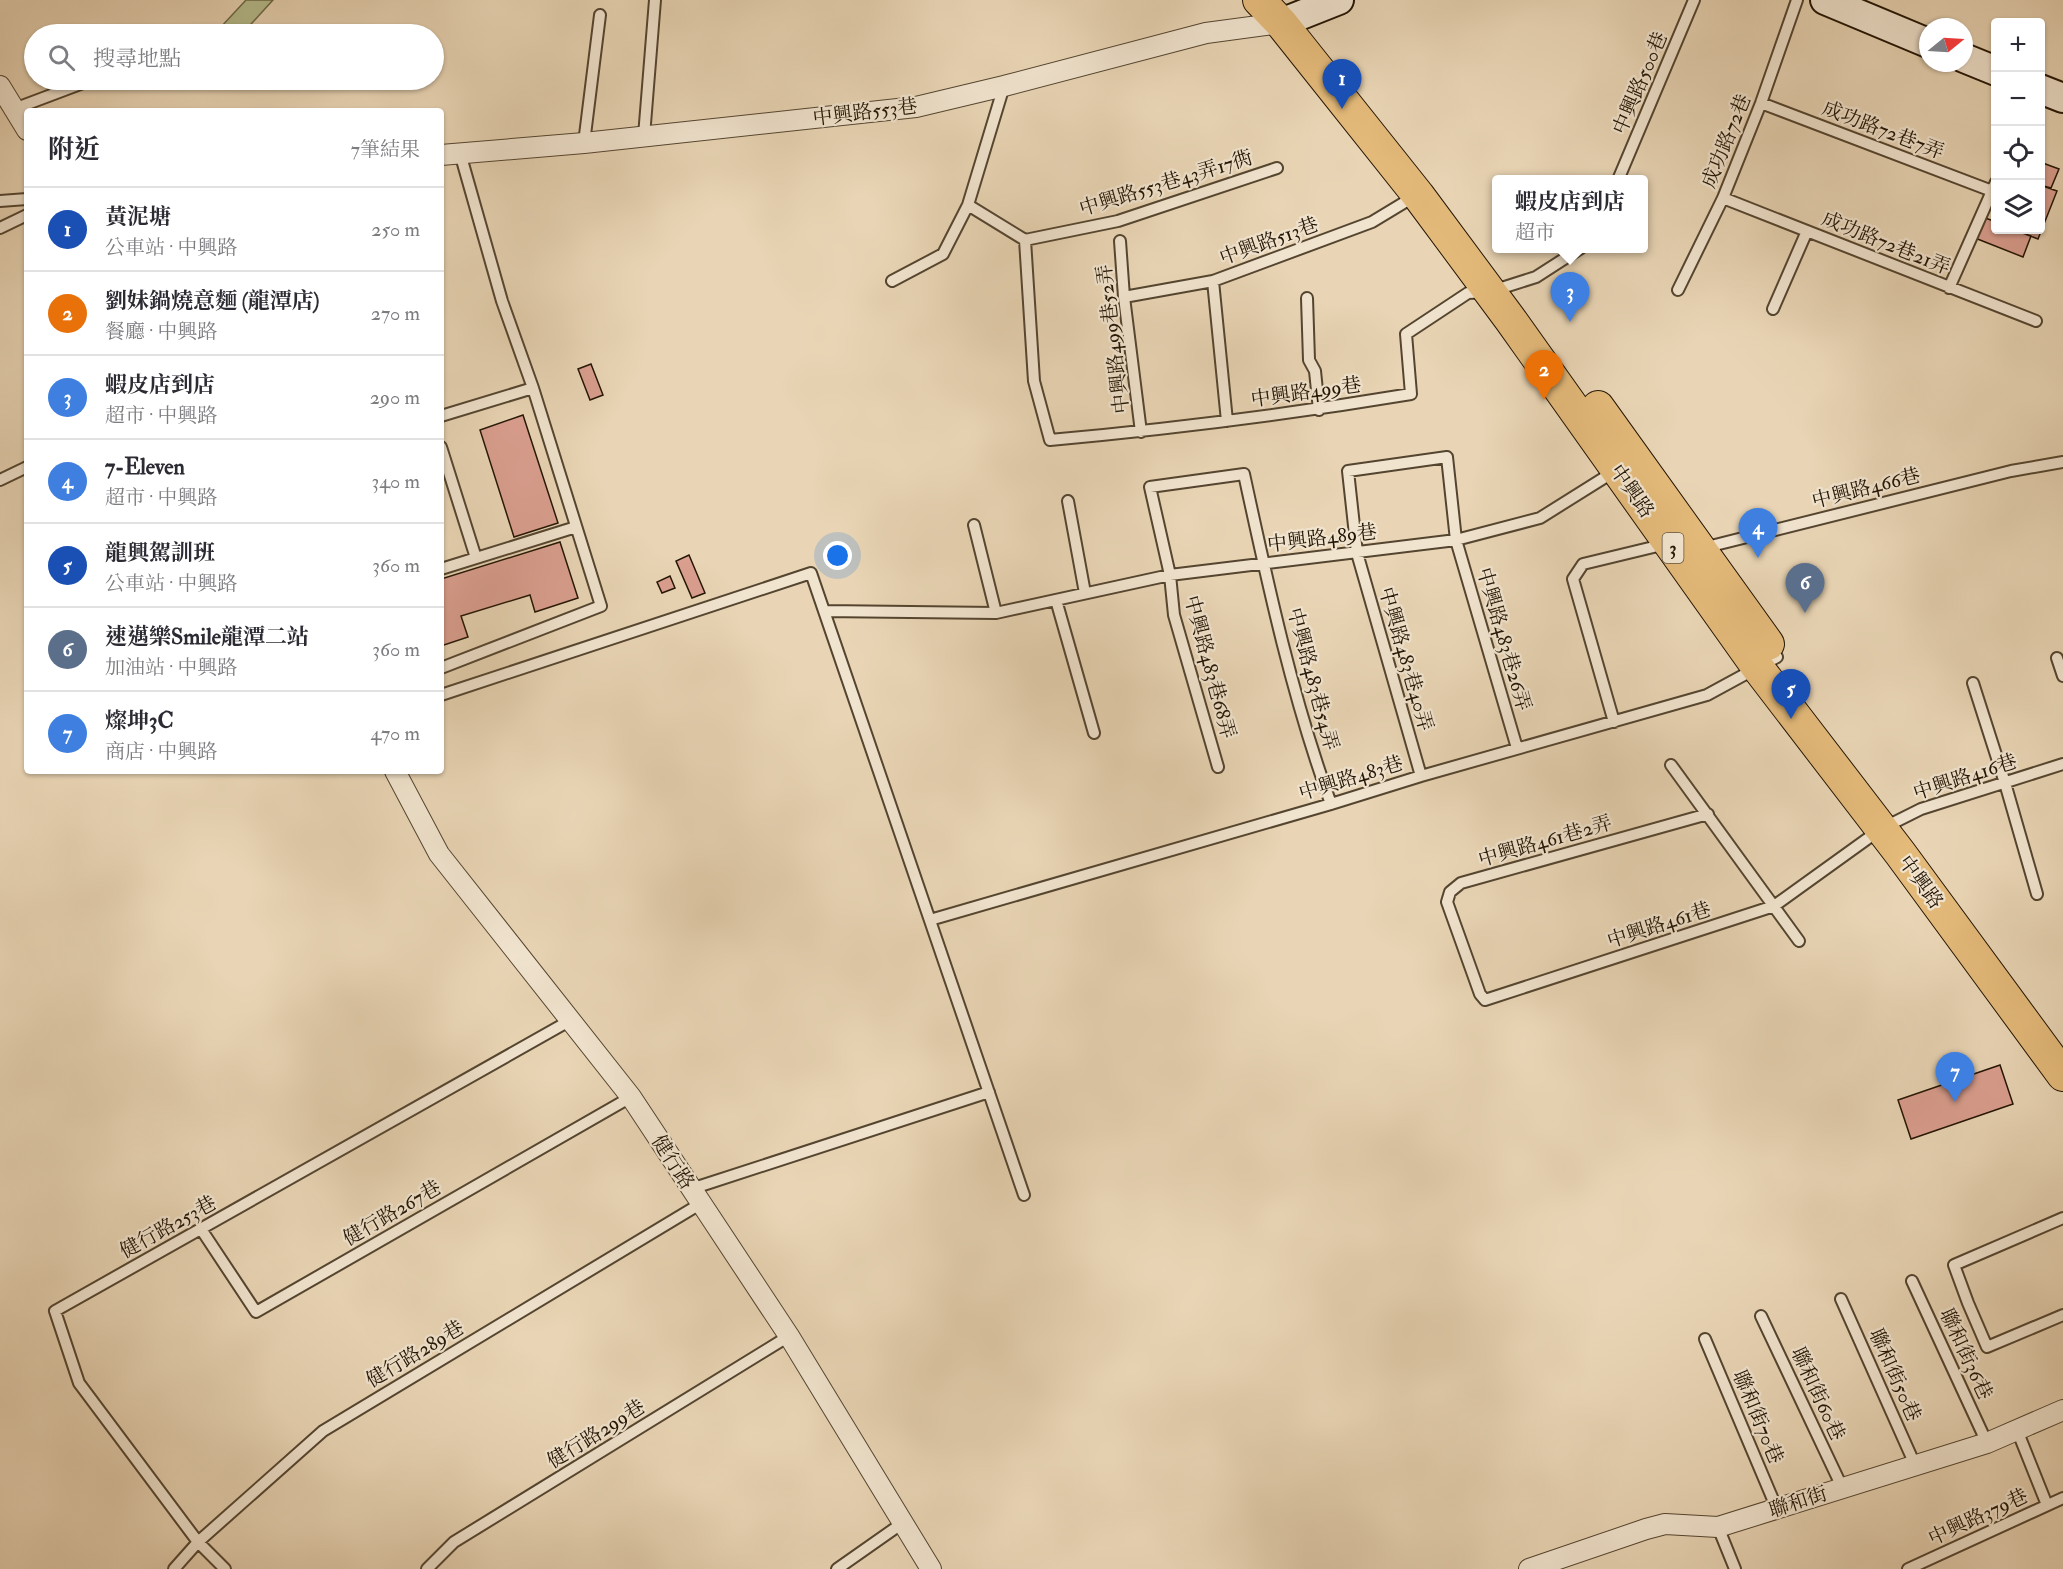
<!DOCTYPE html>
<html lang="zh-TW">
<meta charset="utf-8">
<style>
:root{--surface:#fff;--page:#f7f7f7;--text:#2b2b33;--muted:#7c7c81;--line:#e1e1e2;--accent:#8f2418}
body{margin:0;font-family:"IM FELL Double Pica","Noto Serif TC",serif;background:var(--page);color:var(--text)}
.controls{position:absolute;right:18px;top:18px;display:grid;overflow:hidden;border-radius:6px;box-shadow:0 2px 4px #0004}
.controls button{width:54px;height:54px;display:grid;place-items:center;padding:0;border:0;border-bottom:2px solid var(--line);background:var(--surface);color:var(--text);font:30px sans-serif}
.compass{position:absolute;left:1919px;top:18px;width:54px;height:54px;border-radius:50%;background:var(--surface);box-shadow:0 2px 4px #0004;rotate:72deg}
.you{position:absolute;left:838px;top:556px;width:21px;height:21px;margin:-15px;border:4px solid #fff;border-radius:50%;background:#1a73e8;box-shadow:0 0 0 9px #1a73e833}
.badge{display:grid;place-items:center;width:39px;height:39px;border-radius:50%;background:var(--accent);color:#fff;font-size:20px;font-weight:700}
.pin{position:absolute;translate:-50% -50px;filter:drop-shadow(0 2px 3px #0008)}
.pin::after{content:'';position:absolute;top:32px;width:21px;height:18px;background:inherit;clip-path:polygon(0 0,100% 0,50% 100%)}
.popup{position:absolute;left:1492px;top:175px;width:156px;height:78px;box-sizing:border-box;display:grid;place-content:center;border-radius:6px;background:var(--surface);filter:drop-shadow(0 2px 4px #0005);font-size:20px;white-space:nowrap;color:var(--muted)}
.popup b{font-size:22px;color:var(--text)}
.popup::after{content:'';position:absolute;left:50%;top:100%;margin-left:-12px;border:12px solid transparent;border-top-color:var(--surface)}
.list{margin:0;padding:0;list-style:none}
h2{display:flex;justify-content:space-between;align-items:center;height:78px;margin:0;padding:0 24px;font-size:26px}
h2 small{font-size:20px;font-weight:400;color:var(--muted)}
.list li{display:grid;grid-template-columns:39px 1fr auto;gap:18px;align-items:center;box-sizing:border-box;height:84px;padding:0 24px;border-top:2px solid var(--line)}
.list b{display:block;font-size:22px;white-space:nowrap}
.list p{margin:0;font-size:20px;white-space:nowrap;color:var(--muted)}
.list em{font-size:20px;font-style:normal;color:var(--muted)}
.icon{flex:none;width:33px;height:33px;fill:none;stroke:currentColor;stroke-width:2;stroke-linecap:round;stroke-linejoin:round}
.map{position:relative;flex:none;width:2063px;height:1569px;overflow:hidden}
.search{position:absolute;background:var(--surface);box-shadow:0 2px 4px #0004;left:24px;top:24px;width:420px;height:66px;display:flex;align-items:center;gap:15px;box-sizing:border-box;padding:0 21px;border-radius:33px;color:var(--muted);font-size:22px}
.panel{position:absolute;background:var(--surface);box-shadow:0 2px 4px #0004;left:24px;top:108px;width:420px;height:666px;border-radius:6px}
.map>svg:first-child{display:block}
.green{fill:#b6bd8e;stroke:#6c6949;stroke-width:1.5}
.building{fill:#db9f90;stroke:#231504;stroke-width:1.5}
.lines{fill:none;stroke-linecap:round;stroke-linejoin:round}
.lane-casing{stroke:#544530;stroke-width:14}
.street-casing{stroke:#544530;stroke-width:22}
.secondary-casing{stroke:#231504;stroke-width:32}
.primary-casing{stroke:#231504;stroke-width:34}
.lane{stroke:#f1e4cf;stroke-width:10}
.street{stroke:#f1e4cf;stroke-width:20}
.secondary{stroke:#f1e4cf;stroke-width:28}
.primary{stroke:#e4ba7a;stroke-width:32}
.labels{text-anchor:middle;dominant-baseline:central;stroke-width:4.5;stroke-linejoin:round;paint-order:stroke}
.shield{fill:#f1e4cf;stroke:#615341;stroke-width:1.5}
.shield-label{font-size:18px;font-weight:bold;fill:#231504}
.street-label{font-size:20px;fill:#231504;stroke:#f1e4cf}
</style>
<div class="map">
<svg width="2063" height="1569" viewBox="0 0 2063 1569">
<rect width="100%" height="100%" fill="#e9d5b5"/>
<filter id="stains"><feTurbulence type="fractalNoise" baseFrequency=".00333" numOctaves="4"/><feColorMatrix values="0 0 0 0 .2 0 0 0 0 .09 0 0 0 0 .02 0 0 0 .5 -.17"/></filter>
<radialGradient id="worn" r=".72"><stop offset=".6" stop-color="#630" stop-opacity="0"/><stop offset="1" stop-color="#630" stop-opacity=".3"/></radialGradient>
<path class="green" d="M246 0H273L242 34H225L220 28Z"/>
<path class="building" d="M2040 162 2059 169 2051 188 2040 185Z
M2040 185 2057 191 2038 239 2015 230H2040Z
M1983 217 1996 222V230H2014L2031 236 2023 257 1975 238Z
M591 364 603 395 590 400 578 369Z
M523 415 558 523 514 537 480 430Z
M560 542 578 598 535 612 530 595 461 616 468 637 441 646V579Z
M689 555 705 593 692 598 676 561Z
M670 576 675 588 662 593 657 582Z
M2000 1065 2013 1104 1911 1139 1898 1100Z"/>
<g class="lines">
<g class="lane-casing">
<path id="lane" d="M209 34 212 33
M1761 103 1992 191
M14 109 91 80
M644 136 655 0
M584 143 600 15
M1618 180 1694 0
M1723 198 2036 321
M0 201 27 199
M968 205 1025 240 1118 221 1277 168
M0 228 27 215
M1025 240 1034 381 1050 440C1171 429 1291 414 1411 394L1406 334 1468 293 1489 292 1536 277 1581 248
M1120 241 1124 297 1141 432
M892 281 943 254 968 205 1004 86
M1213 281 1227 421
M1949 288 1996 182
M1678 290 1723 198 1761 103 1797 0
M1124 297 1213 281 1372 222 1415 196
M1307 298 1309 360 1315 371 1319 410
M1773 309 1807 231
M441 416 533 388
M441 447 476 558
M0 480 27 467
M1068 501 1085 593
M974 525 996 613
M1703 548 2011 471 2063 462
M441 569 576 527
M1056 600 1094 733
M824 611 996 613 1170 575 1456 540 1540 518 1615 471
M2057 658 2063 676
M441 668 601 606 533 388 502 301 460 153
M1973 683 2005 783 2037 894
M441 695 811 573 1024 1195
M1614 722 1573 579 1583 564 1666 544
M1671 765 1799 941
M1218 767 1174 615 1170 575 1150 487 1244 474C1268 585 1292 697 1331 804
M1421 776 1357 553 1348 471 1447 457 1456 540 1517 748
M1708 814 1461 883 1450 892 1447 902 1480 994 1485 1000 1774 906 1881 829 1921 809 2063 764
M930 920 1331 804 1421 776 1707 695 1777 657
M691 1189 989 1092
M2063 1218 1954 1265 1968 1303 1987 1347 2063 1315
M201 1229 256 1312 631 1097
M1912 1281 1987 1443
M1841 1299 1916 1467
M1761 1316 1842 1487
M1705 1339 1777 1509
M2017 1430 2047 1505
M1718 1527 1735 1569
M174 1569 198 1542 323 1431 700 1204
M225 1569 198 1542 79 1383 55 1311 571 1020
M427 1569 454 1542 789 1336
M837 1569 904 1522
M1908 1569 2063 1498"/>
</g>
<g class="street-casing">
<path id="street" d="M0 86 27 130
M441 155 584 143 916 107 1004 86 1206 33 1281 23
M395 771 439 854 631 1097 789 1336 931 1569
M1529 1569 1646 1529 1665 1524 1718 1527 1987 1443 2063 1410"/>
</g>
<g class="secondary-casing">
<path id="secondary" d="M1825 0 1928 43
M1281 23 1339 0
M1964 58 1996 71
M2040 89 2063 98"/>
</g>
<g class="primary-casing">
<path id="primary" d="M1259 0 1281 23 1418 195 1510 319 1758 668 1900 853 2063 1075
M1598 407 1768 644"/>
</g>
<use href="#lane" class="lane"/>
<use href="#street" class="street"/>
<use href="#secondary" class="secondary"/>
<use href="#primary" class="primary"/>
</g>
<g class="labels">
<rect class="shield" x="1662.5" y="533" width="21" height="30" rx="4.5"/>
<g class="shield-label">
<text x="1673" y="548">3</text>
</g>
<g class="street-label">
<text transform="translate(1640 83) rotate(-67)">中興路500巷</text>
<text transform="translate(865 112) rotate(-7)">中興路553巷</text>
<text transform="translate(1883 130) rotate(21)">成功路72巷7弄</text>
<text transform="translate(1726 141) rotate(-68)">成功路72巷</text>
<text transform="translate(1166 183) rotate(-17)">中興路553巷43弄17衖</text>
<text transform="translate(1269 241) rotate(-20)">中興路513巷</text>
<text transform="translate(1886 243) rotate(22)">成功路72巷21弄</text>
<text transform="translate(1113 339) rotate(-97)">中興路499巷52弄</text>
<text transform="translate(1306 392) rotate(-8)">中興路499巷</text>
<text transform="translate(1866 488) rotate(-14)">中興路466巷</text>
<text transform="translate(1632 491) rotate(55)">中興路</text>
<text transform="translate(1322 538) rotate(-7)">中興路489巷</text>
<text transform="translate(1504 639) rotate(74)">中興路483巷26弄</text>
<text transform="translate(1406 659) rotate(74)">中興路483巷40弄</text>
<text transform="translate(1210 667) rotate(75)">中興路483巷68弄</text>
<text transform="translate(1313 679) rotate(75)">中興路483巷54弄</text>
<text transform="translate(1965 777) rotate(-18)">中興路416巷</text>
<text transform="translate(1351 778) rotate(-17)">中興路483巷</text>
<text transform="translate(1545 841) rotate(-16)">中興路461巷2弄</text>
<text transform="translate(1921 882) rotate(54)">中興路</text>
<text transform="translate(1659 925) rotate(-18)">中興路461巷</text>
<text transform="translate(673 1162) rotate(57)">健行路</text>
<text transform="translate(392 1213) rotate(-30)">健行路267巷</text>
<text transform="translate(168 1227) rotate(-29)">健行路253巷</text>
<text transform="translate(415 1354) rotate(-31)">健行路289巷</text>
<text transform="translate(1966 1354) rotate(65)">聯和街36巷</text>
<text transform="translate(1895 1375) rotate(66)">聯和街50巷</text>
<text transform="translate(1818 1394) rotate(65)">聯和街60巷</text>
<text transform="translate(1758 1417) rotate(67)">聯和街70巷</text>
<text transform="translate(596 1434) rotate(-32)">健行路299巷</text>
<text transform="translate(1798 1502) rotate(-18)">聯和街</text>
<text transform="translate(1978 1517) rotate(-25)">中興路379巷</text>
</g>
</g>
<rect width="100%" height="100%" filter="url(#stains)"/>
<rect width="100%" height="100%" fill="url(#worn)"/>
</svg>
<div class="controls">
<button>+</button>
<button>−</button>
<button><svg class="icon" aria-label="locate" viewBox="0 0 24 24"><circle cx="12" cy="12" r="6"/><path d="M12 2v4M12 18v4M2 12h4M18 12h4"/></svg></button>
<button><svg class="icon" aria-label="layers" viewBox="0 0 24 24"><path d="M12 4l9 5-9 5-9-5zM3 14l9 5 9-5"/></svg></button>
</div>
<svg class="compass" viewBox="-18 -18 36 36"><path d="M0-13l5 13h-10z" fill="#e53935"/><path d="M0 13l5-13h-10z" fill="#7c7c81"/></svg>
<div class="you"></div>
<div class="pin badge" style="left:1342px;top:109px;background:#1a4fb4">1</div>
<div class="pin badge" style="left:1544px;top:400px;background:#e8710a">2</div>
<div class="pin badge" style="left:1570px;top:322px;background:#3f7fe0">3</div>
<div class="popup"><b>蝦皮店到店</b>超市</div>
<div class="pin badge" style="left:1758px;top:558px;background:#3f7fe0">4</div>
<div class="pin badge" style="left:1791px;top:719px;background:#1a4fb4">5</div>
<div class="pin badge" style="left:1805px;top:613px;background:#5c6f8a">6</div>
<div class="pin badge" style="left:1955px;top:1102px;background:#3f7fe0">7</div>
<div class="search"><svg class="icon" aria-label="search" viewBox="0 0 24 24"><circle cx="10" cy="10" r="6"/><path d="M15 15l6 6"/></svg>搜尋地點</div>
<section class="panel">
<h2>附近<small>7筆結果</small></h2>
<ul class="list">
<li><span class="badge" style="background:#1a4fb4">1</span><div><b>黃泥塘</b><p>公車站 · 中興路</p></div><em>250 m</em></li>
<li><span class="badge" style="background:#e8710a">2</span><div><b>劉妹鍋燒意麵 (龍潭店)</b><p>餐廳 · 中興路</p></div><em>270 m</em></li>
<li><span class="badge" style="background:#3f7fe0">3</span><div><b>蝦皮店到店</b><p>超市 · 中興路</p></div><em>290 m</em></li>
<li><span class="badge" style="background:#3f7fe0">4</span><div><b>7-Eleven</b><p>超市 · 中興路</p></div><em>340 m</em></li>
<li><span class="badge" style="background:#1a4fb4">5</span><div><b>龍興駕訓班</b><p>公車站 · 中興路</p></div><em>360 m</em></li>
<li><span class="badge" style="background:#5c6f8a">6</span><div><b>速邁樂Smile龍潭二站</b><p>加油站 · 中興路</p></div><em>360 m</em></li>
<li><span class="badge" style="background:#3f7fe0">7</span><div><b>燦坤3C</b><p>商店 · 中興路</p></div><em>470 m</em></li>
</ul>
</section>
</div>
